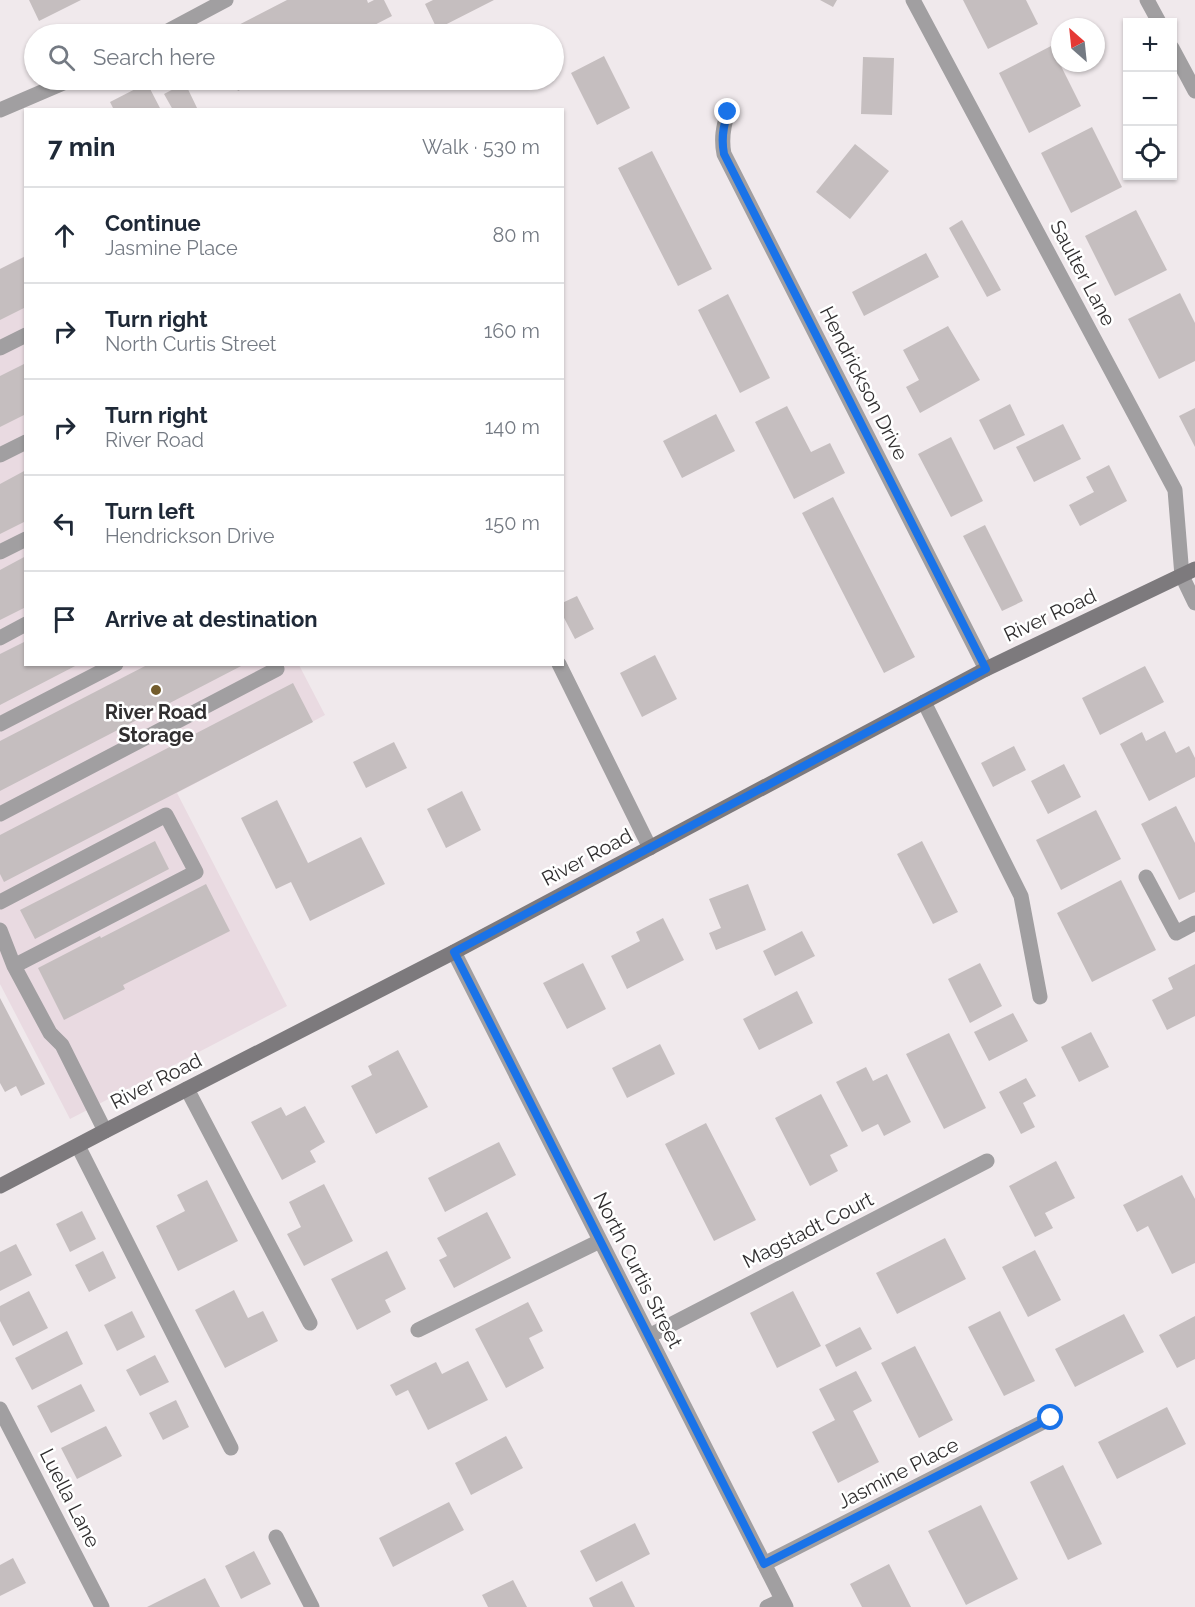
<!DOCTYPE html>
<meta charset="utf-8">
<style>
:root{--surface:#fff;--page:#f2f2f3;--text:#1f2937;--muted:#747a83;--line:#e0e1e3}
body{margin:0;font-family:Raleway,sans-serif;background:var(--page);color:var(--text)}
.controls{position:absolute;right:18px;top:18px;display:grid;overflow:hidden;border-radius:0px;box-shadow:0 2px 4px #0004}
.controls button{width:54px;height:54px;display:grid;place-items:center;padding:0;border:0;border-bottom:2px solid var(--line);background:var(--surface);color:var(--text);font:30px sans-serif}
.compass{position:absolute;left:1051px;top:18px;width:54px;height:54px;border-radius:50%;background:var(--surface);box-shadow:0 2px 4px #0004;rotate:333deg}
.stop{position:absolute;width:18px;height:18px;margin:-14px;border:4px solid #1a73e8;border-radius:50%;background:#fff}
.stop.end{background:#1a73e8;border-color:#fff;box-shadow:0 2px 6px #0008}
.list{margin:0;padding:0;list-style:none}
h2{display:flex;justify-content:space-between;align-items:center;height:78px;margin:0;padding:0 24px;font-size:26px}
h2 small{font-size:20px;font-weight:400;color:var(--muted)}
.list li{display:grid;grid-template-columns:39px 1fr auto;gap:18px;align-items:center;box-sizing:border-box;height:96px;padding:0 24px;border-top:2px solid var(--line)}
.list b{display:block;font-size:22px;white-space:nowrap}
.list p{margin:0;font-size:20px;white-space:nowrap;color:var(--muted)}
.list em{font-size:20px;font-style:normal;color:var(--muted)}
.icon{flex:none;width:33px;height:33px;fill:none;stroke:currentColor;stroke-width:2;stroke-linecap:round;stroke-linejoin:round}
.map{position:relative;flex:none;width:1195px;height:1607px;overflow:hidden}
.search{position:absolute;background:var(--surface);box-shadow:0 2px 4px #0004;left:24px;top:24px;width:540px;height:66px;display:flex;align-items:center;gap:15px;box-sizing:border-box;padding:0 21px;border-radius:33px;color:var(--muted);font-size:22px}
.panel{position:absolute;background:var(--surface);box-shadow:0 2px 4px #0004;left:24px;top:108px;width:540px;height:558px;border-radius:0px}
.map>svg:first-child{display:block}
.built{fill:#e9dae1}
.building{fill:#c5bebf}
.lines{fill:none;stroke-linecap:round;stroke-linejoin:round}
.lane{stroke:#a19fa1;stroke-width:15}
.street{stroke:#a19fa1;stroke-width:15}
.secondary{stroke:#7d7a7d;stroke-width:15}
.route{stroke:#1a73e8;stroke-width:8}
.poi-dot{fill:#735c2c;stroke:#fff;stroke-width:2}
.labels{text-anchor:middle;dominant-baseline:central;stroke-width:5;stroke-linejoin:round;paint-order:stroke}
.street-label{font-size:20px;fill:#312f30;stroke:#fff}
.poi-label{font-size:20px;font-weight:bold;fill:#312f30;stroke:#fff}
</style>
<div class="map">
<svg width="1195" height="1607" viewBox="0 0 1195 1607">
<rect width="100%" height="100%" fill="#f0e9ec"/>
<path class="built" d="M25 256 26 664 299 665 325 715 177 793 287 1006 70 1119 0 984V269Z"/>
<path class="building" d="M29 0H81L39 21Z
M287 0H367L368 3 374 0H384L392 16 357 34H221Z
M433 0H494L437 29 425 4Z
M820 0H837L833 7Z
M963 0H1026L1038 24 988 49Z
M1051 46 1081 106 1029 133 999 73Z
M604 56 630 108 597 125 571 73Z
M863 57 894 58 892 115 861 114Z
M232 80H260L238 91Z
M147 83 161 110H114L110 102Z
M185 83 198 110H173L164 94Z
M1092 127 1122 187 1071 213 1041 153Z
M855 144 889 171 850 219 816 192Z
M652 151 712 269 678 286 618 168Z
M1136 210 1167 270 1115 296 1085 236Z
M962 220 1001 290 987 297 949 228Z
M926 253 939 277 864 316 852 292Z
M26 256V307L0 320V269Z
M1180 293 1195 323V361L1159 379 1128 319Z
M728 294 770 378 740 393 698 310Z
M948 326 980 380 920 413 906 387 919 380 903 350Z
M26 363V414L0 427V376Z
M1010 404 1025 435 994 450 979 420Z
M787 406 811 452 830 443 845 473 794 499 755 422Z
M1195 408V447L1179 416Z
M716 414 735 451 682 478 663 441Z
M1063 424 1081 459 1034 482 1016 447Z
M951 437 983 501 951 517 918 454Z
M1109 465 1127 501 1080 526 1069 505 1094 492 1086 477Z
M26 470V521L0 534V484Z
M833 497 915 657 884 673 802 513Z
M985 525 1023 601 1002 611 963 536Z
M26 556V607L0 620V570Z
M577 596 594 629 575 639 562 614V603Z
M26 641V664H79L0 705V654Z
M655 655 677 699 642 717 620 673Z
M149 664H245L0 791V741Z
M1145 666 1164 702 1100 735 1082 698Z
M293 683 313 722 4 882 0 874V835Z
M1165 731 1176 753 1189 746 1195 758V777L1149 801 1120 744 1142 732 1146 741Z
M394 742 407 768 366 788 353 762Z
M1014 746 1026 770 993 787 981 763Z
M1064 764 1081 797 1048 814 1031 781Z
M462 791 481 830 446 848 427 809Z
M277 800 308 863 361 837 385 884 310 921 291 882 276 889 241 818Z
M1176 806 1195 843V892L1179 900 1141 824Z
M1096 810 1121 859 1061 890 1036 840Z
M155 841 169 869 35 939 20 910Z
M922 841 958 912 933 924 897 854Z
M1121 880 1156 950 1092 982 1057 913Z
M206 884 230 931 123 985 125 989 64 1020 38 968 100 936 101 938Z
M748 884 766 930 716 950 709 933 721 928 709 899Z
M663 918 684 960 627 989 611 956 640 941 636 932Z
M802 931 815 956 775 976 763 951Z
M583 963 606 1009 567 1029 543 983Z
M980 963 1002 1006 970 1023 948 979Z
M1195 964V1016L1167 1030 1152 1000 1173 989 1168 978Z
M797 991 813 1023 759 1050 743 1019Z
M0 998 45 1084 21 1096 16 1086 5 1092 0 1083Z
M1013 1013 1028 1041 989 1061 974 1032Z
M1091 1032 1109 1067 1079 1082 1061 1047Z
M949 1033 986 1108 944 1129 906 1054Z
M660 1044 675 1074 627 1098 612 1068Z
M398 1050 428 1107 376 1134 351 1086 372 1075 368 1066Z
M866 1067 873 1081 887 1074 911 1122 884 1136 878 1124 862 1132 836 1082Z
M1026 1078 1036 1096 1023 1103 1035 1127 1021 1134 999 1092Z
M821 1094 848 1146 830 1155 838 1171 810 1186 775 1118Z
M305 1106 325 1142 310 1151 316 1162 282 1180 251 1122 281 1107 286 1116Z
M706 1123 756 1220 714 1241 665 1144Z
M499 1142 516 1175 445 1212 428 1178Z
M1056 1161 1075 1198 1045 1213 1053 1228 1035 1237 1009 1186Z
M1182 1175 1195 1199V1263L1172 1274 1148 1226 1137 1232 1123 1205Z
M207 1180 238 1241 178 1271 156 1226 185 1211 177 1195Z
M324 1184 353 1241 304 1266 287 1234 301 1227 289 1202Z
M82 1211 96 1239 70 1252 56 1224Z
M487 1212 511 1258 454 1288 439 1260 447 1256 437 1238Z
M945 1238 966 1279 897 1314 876 1273Z
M16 1244 32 1275 0 1291V1252Z
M1035 1250 1061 1300 1028 1317 1002 1267Z
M103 1251 116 1278 89 1292 75 1265Z
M387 1251 406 1289 385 1300 391 1312 357 1330 331 1279Z
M234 1290 248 1318 263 1311 278 1341 225 1368 195 1310Z
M29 1291 48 1328 13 1346 0 1321V1306Z
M793 1291 821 1346 777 1368 750 1313Z
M528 1302 543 1331 529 1338 544 1368 506 1388 475 1329Z
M132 1311 145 1337 117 1351 104 1325Z
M1000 1311 1035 1381 1004 1396 968 1327Z
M1124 1314 1144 1352 1075 1387 1055 1349Z
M1195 1316V1359L1177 1368 1159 1335Z
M860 1327 872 1349 836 1367 825 1345Z
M67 1331 83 1364 32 1390 15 1358Z
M915 1346 953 1420 919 1438 881 1363Z
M155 1355 169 1382 140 1396 126 1370Z
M468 1361 488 1400 428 1430 408 1390 396 1396 390 1385 436 1362 442 1374Z
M856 1371 872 1401 853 1411 879 1462 838 1483 812 1432 835 1420 819 1389Z
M81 1384 95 1411 51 1433 37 1406Z
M176 1400 189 1427 163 1440 149 1413Z
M1167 1407 1186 1444 1117 1479 1098 1442Z
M106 1426 122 1456 77 1479 61 1448Z
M506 1436 523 1468 471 1495 455 1463Z
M1063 1465 1102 1544 1068 1560 1030 1482Z
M449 1502 464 1530 393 1567 379 1538Z
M981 1505 1018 1579 966 1605 928 1531Z
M635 1523 650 1554 596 1582 580 1551Z
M254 1551 271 1584 241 1599 225 1566Z
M13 1558 26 1583 0 1596V1565Z
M889 1564 911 1607H862L850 1584Z
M205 1578 220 1607H147Z
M513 1580 527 1607H488L482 1595Z
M622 1581 635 1607H593L589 1598Z"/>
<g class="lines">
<path class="lane" d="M0 348 26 335
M0 455 26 442
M0 552 26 539
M0 638 26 624
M559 664 650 848
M924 702 1021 896 1040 997
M0 724 116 664
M0 814 277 669 274 664
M1146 877 1176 933 1195 923
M0 902 166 815 196 872 14 966
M0 930 14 966 50 1033 62 1045 105 1131
M187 1089 310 1323
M78 1146 231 1448
M418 1330 600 1241
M276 1537 312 1607"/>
<path class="street" d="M913 0 1175 490 1182 576 1195 603
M1147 0 1159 22
M162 34 226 0
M1172 48 1195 91
M0 110 70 80
M728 112C723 127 721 139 724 154L986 669
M454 952 786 1607
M649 1336 987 1161
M0 1409 102 1607
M764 1564 1051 1418
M767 1607 782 1600"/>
<path class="secondary" d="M0 1186 105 1131 454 952 986 669 1195 569"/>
</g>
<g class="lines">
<path class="route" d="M728 112C723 127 721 139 724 154L986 669 454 952 764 1564 1051 1418"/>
</g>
<circle class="poi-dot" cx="156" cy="690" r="6"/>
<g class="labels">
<g class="street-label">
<text transform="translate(1083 273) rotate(62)">Saulter Lane</text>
<text transform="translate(864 383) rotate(63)">Hendrickson Drive</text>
<text transform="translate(1050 615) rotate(-25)">River Road</text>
<text transform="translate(587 857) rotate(-28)">River Road</text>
<text transform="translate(156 1081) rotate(-27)">River Road</text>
<text transform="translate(808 1230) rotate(-27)">Magstadt Court</text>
<text transform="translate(638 1270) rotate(63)">North Curtis Street</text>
<text transform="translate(898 1473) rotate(-27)">Jasmine Place</text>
<text transform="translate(70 1498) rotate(63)">Luella Lane</text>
</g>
<g class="poi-label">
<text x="156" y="712">River Road<tspan x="156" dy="23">Storage</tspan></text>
</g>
</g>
</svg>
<div class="controls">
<button>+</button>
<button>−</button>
<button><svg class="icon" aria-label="locate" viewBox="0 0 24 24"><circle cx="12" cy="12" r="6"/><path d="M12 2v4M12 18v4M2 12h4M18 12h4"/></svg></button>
</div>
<svg class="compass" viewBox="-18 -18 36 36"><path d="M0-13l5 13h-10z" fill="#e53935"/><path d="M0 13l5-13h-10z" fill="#747a83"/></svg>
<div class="stop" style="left:1051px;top:1418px"></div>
<div class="stop end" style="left:728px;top:112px"></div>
<div class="search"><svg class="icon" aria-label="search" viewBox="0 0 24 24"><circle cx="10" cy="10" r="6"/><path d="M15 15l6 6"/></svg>Search here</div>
<section class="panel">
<h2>7 min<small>Walk · 530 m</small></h2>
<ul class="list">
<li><svg class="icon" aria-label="ahead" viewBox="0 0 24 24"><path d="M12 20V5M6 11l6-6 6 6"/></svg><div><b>Continue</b><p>Jasmine Place</p></div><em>80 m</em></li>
<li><svg class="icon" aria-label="right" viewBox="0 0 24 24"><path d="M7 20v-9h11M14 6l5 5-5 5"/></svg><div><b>Turn right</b><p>North Curtis Street</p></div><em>160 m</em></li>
<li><svg class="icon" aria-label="right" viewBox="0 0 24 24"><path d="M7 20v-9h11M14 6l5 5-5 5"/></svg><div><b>Turn right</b><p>River Road</p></div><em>140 m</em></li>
<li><svg class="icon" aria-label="left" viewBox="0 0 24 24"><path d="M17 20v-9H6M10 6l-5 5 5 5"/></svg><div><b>Turn left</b><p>Hendrickson Drive</p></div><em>150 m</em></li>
<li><svg class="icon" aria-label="arrive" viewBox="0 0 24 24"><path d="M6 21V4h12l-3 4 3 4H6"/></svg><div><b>Arrive at destination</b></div></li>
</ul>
</section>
</div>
